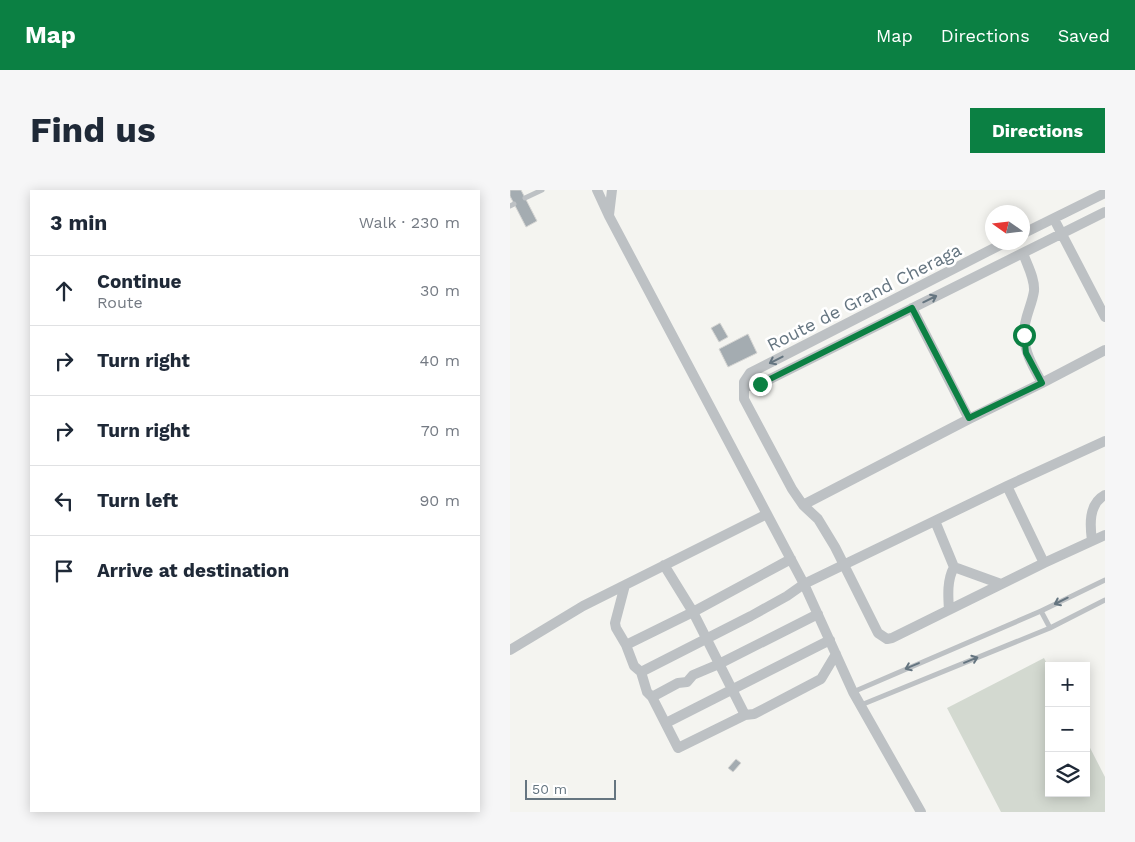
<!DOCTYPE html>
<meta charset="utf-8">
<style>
:root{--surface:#fff;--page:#f6f6f7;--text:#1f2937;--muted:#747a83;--line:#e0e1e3;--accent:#0b8043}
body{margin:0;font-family:"Work Sans",sans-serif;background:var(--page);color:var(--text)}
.controls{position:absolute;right:15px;bottom:15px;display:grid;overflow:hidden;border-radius:0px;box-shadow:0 2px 12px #0003}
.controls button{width:45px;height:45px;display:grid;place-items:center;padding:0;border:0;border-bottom:1px solid var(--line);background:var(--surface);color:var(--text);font:25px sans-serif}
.compass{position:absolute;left:475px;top:15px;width:45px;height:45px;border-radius:50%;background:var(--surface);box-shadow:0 2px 12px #0003;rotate:284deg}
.scale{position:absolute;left:15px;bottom:12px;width:91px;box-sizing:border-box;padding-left:5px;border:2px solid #657580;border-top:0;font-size:14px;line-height:18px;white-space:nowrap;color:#657580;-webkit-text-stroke:4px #fff;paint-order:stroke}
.stop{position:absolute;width:15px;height:15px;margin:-11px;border:4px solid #0b8043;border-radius:50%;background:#fff}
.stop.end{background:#0b8043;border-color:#fff;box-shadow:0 1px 5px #0008}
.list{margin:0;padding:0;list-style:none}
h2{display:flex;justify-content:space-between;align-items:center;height:65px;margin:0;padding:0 20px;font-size:21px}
h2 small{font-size:16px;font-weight:400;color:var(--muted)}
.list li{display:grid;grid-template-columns:32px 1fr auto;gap:15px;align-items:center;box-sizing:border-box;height:70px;padding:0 20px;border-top:1px solid var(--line)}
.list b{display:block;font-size:19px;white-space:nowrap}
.list p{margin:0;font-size:16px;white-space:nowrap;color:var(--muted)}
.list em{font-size:16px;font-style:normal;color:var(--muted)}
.icon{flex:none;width:28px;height:28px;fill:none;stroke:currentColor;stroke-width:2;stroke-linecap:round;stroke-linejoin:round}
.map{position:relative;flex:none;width:595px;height:622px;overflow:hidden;border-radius:0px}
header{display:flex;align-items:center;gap:30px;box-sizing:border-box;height:70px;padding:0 25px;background:var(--accent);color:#fff}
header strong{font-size:24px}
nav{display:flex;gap:28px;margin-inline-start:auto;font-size:18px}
.intro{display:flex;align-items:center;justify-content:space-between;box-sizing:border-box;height:120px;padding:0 30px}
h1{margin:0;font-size:35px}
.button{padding:12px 22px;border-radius:0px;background:var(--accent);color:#fff;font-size:18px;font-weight:700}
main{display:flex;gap:30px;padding:0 30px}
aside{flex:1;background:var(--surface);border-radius:0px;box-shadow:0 2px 12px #0003}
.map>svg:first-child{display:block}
.green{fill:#d3d9d0}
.building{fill:#a4acb1;stroke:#d5d5d3}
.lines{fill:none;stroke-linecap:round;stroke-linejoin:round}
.service{stroke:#bdc1c4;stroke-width:5}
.minor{stroke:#bdc1c4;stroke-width:10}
.oneway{stroke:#657580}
.route{stroke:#0b8043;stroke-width:6}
.labels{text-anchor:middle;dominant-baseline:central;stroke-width:5;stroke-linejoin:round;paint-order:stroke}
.street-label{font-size:18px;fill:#657580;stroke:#fff}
</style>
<header>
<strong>Map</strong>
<nav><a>Map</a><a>Directions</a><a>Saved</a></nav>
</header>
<div class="intro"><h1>Find us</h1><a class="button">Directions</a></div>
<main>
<aside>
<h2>3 min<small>Walk · 230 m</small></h2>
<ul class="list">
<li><svg class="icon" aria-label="ahead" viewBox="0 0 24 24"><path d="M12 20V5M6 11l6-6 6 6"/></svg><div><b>Continue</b><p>Route</p></div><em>30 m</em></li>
<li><svg class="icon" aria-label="right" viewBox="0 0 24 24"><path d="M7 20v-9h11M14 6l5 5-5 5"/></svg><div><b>Turn right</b></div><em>40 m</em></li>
<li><svg class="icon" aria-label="right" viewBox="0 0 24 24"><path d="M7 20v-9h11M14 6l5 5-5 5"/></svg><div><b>Turn right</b></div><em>70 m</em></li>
<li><svg class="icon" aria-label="left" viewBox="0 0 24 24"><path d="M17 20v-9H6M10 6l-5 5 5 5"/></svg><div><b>Turn left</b></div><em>90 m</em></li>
<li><svg class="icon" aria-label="arrive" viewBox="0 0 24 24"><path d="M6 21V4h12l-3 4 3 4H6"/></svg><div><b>Arrive at destination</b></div></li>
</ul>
</aside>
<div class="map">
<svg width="595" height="622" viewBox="0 0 595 622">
<rect width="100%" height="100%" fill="#f4f4f0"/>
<path class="green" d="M534 468 539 478V603H576V550L595 587V622H491L437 518Z"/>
<path class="building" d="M0 0H11L27 31 16 37 0 6Z
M210 133 218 147 209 152 201 138Z
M238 144 247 163 218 177 209 159Z
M226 569 231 573 223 582 218 578Z"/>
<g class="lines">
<path class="service" d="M15 8 32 0
M0 16 4 14
M531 421 540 438
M343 502 531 421 595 390
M351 515 540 438 595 410"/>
<path class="minor" d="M87 0 99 26 294 394 343 502 411 622
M99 25 102 0
M544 29 595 127
M512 44 595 3
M496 52 240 183 234 192V209L282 299 293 315 308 329 325 357 368 443 377 449 382 448 534 373 595 345
M513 63C517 75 525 88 524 101 522 116 513 129 514 146 515 164 524 178 532 193
M402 118 459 229
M234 196H242L250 194 595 22
M497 296 534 373
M293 315 459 229 532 193 595 160
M425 331 444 377 491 394
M582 351C580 336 578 314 595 305
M154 375 183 422 235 525
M115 395 105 433 106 438 116 455 124 476 131 482 137 502 142 507 168 558 235 525 244 524 311 489 326 464
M439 420C438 405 437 390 444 377
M116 455 183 422 281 369
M0 460 73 416 257 324
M131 482 241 426 277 406 294 394 497 296 595 251
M142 507 168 493 177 492 183 485 209 474 308 424
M156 533 320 450"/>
</g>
<defs><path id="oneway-shaft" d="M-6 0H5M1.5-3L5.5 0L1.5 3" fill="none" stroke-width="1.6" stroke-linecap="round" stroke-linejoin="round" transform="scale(1.25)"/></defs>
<g class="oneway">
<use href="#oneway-shaft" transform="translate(420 109) rotate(-26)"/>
<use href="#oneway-shaft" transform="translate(266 170) rotate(153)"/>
<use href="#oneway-shaft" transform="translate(551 411) rotate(154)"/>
<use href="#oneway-shaft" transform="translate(461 470) rotate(-22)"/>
<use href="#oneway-shaft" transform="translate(402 476) rotate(157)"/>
</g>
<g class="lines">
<path class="route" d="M250 194 402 118 459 228 532 193 516 163 514 145"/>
</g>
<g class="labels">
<g class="street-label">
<text transform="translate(354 107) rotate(-27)">Route de Grand Cheraga</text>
</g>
</g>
</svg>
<div class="controls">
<button>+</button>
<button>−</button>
<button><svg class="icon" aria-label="layers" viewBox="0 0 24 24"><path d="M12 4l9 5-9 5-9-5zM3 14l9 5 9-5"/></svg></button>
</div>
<svg class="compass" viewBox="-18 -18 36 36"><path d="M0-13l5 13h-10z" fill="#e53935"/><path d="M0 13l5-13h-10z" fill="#747a83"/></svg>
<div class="scale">50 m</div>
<div class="stop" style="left:514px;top:145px"></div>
<div class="stop end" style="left:250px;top:194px"></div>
</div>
</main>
